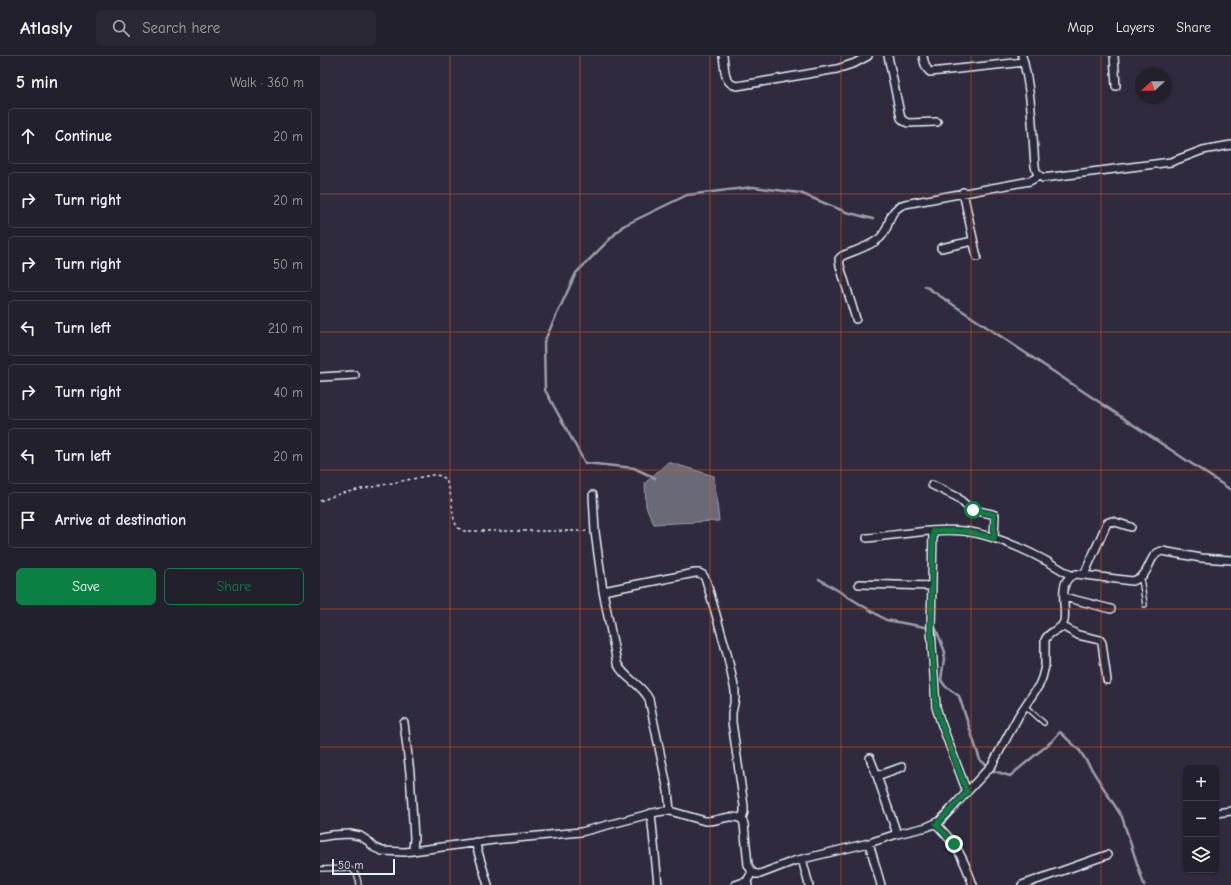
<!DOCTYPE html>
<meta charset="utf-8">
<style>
:root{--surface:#23202e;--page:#2b2836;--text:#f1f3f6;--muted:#a3a3aa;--line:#403e4a;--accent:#0b8043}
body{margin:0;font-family:"Comic Neue",sans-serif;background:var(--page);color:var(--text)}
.controls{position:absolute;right:12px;bottom:12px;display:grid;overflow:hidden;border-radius:6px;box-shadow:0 1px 3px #0004}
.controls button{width:36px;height:36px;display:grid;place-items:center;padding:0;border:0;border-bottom:1px solid var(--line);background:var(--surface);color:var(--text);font:20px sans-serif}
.compass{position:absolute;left:815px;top:12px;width:36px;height:36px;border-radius:50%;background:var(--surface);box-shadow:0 1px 3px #0004;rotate:249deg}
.scale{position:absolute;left:12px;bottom:10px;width:63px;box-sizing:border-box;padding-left:4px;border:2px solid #e8f1f8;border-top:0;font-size:11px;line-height:14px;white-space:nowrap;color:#e8f1f8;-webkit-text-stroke:3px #2f2a3d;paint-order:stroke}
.stop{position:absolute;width:12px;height:12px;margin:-9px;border:3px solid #0b8043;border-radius:50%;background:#fff}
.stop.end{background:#0b8043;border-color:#fff;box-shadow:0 1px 4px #0008}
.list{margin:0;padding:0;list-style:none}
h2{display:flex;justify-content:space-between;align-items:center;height:52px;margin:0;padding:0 16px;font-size:17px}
h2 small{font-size:13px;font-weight:400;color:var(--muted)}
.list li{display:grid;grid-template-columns:26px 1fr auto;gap:12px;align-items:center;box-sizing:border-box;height:56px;margin:0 8px 8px;padding:0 8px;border:1px solid var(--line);border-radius:6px}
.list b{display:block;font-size:15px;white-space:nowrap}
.list em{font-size:13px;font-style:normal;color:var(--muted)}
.actions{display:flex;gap:8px;padding:12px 16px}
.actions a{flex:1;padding:9px 0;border:1px solid var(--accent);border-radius:6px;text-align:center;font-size:14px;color:var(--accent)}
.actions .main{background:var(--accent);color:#fff}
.icon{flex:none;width:22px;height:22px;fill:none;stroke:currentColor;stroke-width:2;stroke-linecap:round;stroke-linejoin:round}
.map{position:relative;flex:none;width:911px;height:829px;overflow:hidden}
header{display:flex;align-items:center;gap:24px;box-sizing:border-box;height:56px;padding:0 20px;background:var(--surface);border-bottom:1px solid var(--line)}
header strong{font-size:19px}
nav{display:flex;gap:22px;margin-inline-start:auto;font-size:14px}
.search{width:280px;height:36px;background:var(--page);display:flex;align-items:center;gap:10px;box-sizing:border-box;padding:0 14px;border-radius:6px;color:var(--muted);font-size:15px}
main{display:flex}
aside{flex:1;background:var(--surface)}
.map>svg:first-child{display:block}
.water{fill:#696978;stroke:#9c9fab}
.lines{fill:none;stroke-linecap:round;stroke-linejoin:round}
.stream{stroke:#9c9fab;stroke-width:2.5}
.lane-casing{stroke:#e8f1f8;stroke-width:6}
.street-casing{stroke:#e8f1f8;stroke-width:10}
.path{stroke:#e8f1f8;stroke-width:1.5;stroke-dasharray:3 3;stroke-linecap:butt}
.lane{stroke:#2f2a3d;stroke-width:3.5}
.street{stroke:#2f2a3d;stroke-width:7}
.route{stroke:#0b8043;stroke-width:5}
.grid{fill:none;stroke:#e8590c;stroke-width:1;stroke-opacity:0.55}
</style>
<header>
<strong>Atlasly</strong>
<div class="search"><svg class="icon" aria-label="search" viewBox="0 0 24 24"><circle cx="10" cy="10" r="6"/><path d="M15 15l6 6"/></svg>Search here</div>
<nav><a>Map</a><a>Layers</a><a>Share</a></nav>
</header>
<main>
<aside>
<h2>5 min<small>Walk · 360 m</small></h2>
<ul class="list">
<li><svg class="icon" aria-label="ahead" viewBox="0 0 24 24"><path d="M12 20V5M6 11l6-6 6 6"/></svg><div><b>Continue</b></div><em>20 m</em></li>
<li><svg class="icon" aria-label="right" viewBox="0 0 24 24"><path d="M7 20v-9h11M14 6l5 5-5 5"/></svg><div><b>Turn right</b></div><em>20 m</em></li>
<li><svg class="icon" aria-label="right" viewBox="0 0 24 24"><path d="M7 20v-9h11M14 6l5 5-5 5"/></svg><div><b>Turn right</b></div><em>50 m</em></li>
<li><svg class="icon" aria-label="left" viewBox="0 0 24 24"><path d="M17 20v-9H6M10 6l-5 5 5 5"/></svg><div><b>Turn left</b></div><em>210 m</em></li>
<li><svg class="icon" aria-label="right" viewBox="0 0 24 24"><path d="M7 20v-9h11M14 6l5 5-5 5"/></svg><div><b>Turn right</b></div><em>40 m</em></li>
<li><svg class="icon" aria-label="left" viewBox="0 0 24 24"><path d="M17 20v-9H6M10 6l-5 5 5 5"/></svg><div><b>Turn left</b></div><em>20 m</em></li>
<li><svg class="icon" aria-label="arrive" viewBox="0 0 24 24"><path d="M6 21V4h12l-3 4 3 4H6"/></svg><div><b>Arrive at destination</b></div></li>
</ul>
<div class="actions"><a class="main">Save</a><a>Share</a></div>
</aside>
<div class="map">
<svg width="911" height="829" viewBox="0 0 911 829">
<rect width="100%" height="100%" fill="#2f2a3d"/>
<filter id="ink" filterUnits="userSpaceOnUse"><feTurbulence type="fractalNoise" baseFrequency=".025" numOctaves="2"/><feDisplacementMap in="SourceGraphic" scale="8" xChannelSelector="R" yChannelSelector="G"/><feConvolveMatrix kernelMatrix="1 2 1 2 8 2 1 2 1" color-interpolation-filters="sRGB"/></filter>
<g filter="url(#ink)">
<path class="water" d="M348 406 394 420 399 465 334 468 326 451 325 427Z"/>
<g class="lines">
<path class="stream" d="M605 230 911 434
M335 422 314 412 265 407 225 334 224 286 256 217 303 170 367 139 433 131 480 137 526 156 553 163
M499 523 566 564 616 573 625 596 621 624 625 630 639 640 660 704 674 715 690 720 731 686 740 676 760 695 802 761 824 829"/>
<g class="lane-casing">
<path id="lane" d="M821 522 825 549
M705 650 724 667
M0 813 28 812C36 815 38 820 39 829"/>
</g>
<g class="street-casing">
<path id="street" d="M403 0C405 11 403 28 417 30L517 13 535 7 548 0
M568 0 581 62 584 65 588 67 617 66
M603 0C604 6 605 12 610 16L704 6
M702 0C712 35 712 73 715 110 716 116 717 119 723 122L851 106 883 94 911 89
M794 0 796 30
M643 136 657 201
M621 192 653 185
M536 263 520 210 519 203 522 200C533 195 552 190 561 181 572 169 566 155 585 148L710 125 719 120
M0 321 35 319
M612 429 637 441 649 452 653 454 672 458 675 459 674 482
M273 439 275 476 283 535 297 607C305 624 320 626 329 643L348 735 350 755
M613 475 611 574 616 651 620 664 647 736
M547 482C579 479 613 472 644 475 678 479 722 501 750 519
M764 519 787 467 792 465 811 471
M539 528 612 530
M283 535 375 517H379L383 519 386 524 407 597 415 635V643L412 657V666L424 750V756L422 763
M744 541 791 553
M742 570 758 579 780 584 782 587 787 624
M84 667 90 717 94 782 93 794
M550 702 557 720
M331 757 338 829
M896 757 911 755
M616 768C637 789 643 801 653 829
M577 778 557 720 582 711
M0 781 12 779 30 778 40 780 48 785 55 792 62 795 85 796 174 784 261 776 337 756 344 755H350L385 765C397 766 410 757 422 763L424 768 428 809 432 816 436 818H440L474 805 549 787 577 778 607 771 620 765 672 709 699 659 719 629 722 622 725 610V584C729 574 742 575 744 565 747 550 736 523 756 518L812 525C833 520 826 499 842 495L881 502 911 504
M155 786 168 829
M549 787 561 829
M482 803 489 829
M415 829 427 825
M428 829 427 825 432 816
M702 829 787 799"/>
</g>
<path class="path" d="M0 445 22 437 112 419C116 419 121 419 124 422 131 428 132 454 134 463 136 470 138 473 144 475H267"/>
<use href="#lane" class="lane"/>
<use href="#street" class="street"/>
</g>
</g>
<g class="lines" filter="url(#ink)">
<path class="route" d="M634 788 616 768 620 765 647 736 620 664 616 651 611 574 613 475H644L674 482V459L672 458 653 454"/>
</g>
<path class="grid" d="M130 0V829M260 0V829M390 0V829M521 0V829M651 0V829M781 0V829M0 138H911M0 276H911M0 414H911M0 553H911M0 691H911"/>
</svg>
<div class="controls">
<button>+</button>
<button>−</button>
<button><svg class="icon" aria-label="layers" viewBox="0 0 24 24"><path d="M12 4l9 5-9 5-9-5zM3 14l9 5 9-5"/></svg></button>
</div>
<svg class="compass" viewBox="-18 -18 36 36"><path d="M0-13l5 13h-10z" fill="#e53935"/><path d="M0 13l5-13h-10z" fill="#a3a3aa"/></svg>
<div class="scale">50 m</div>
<div class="stop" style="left:653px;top:454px"></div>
<div class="stop end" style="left:634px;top:788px"></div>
</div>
</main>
